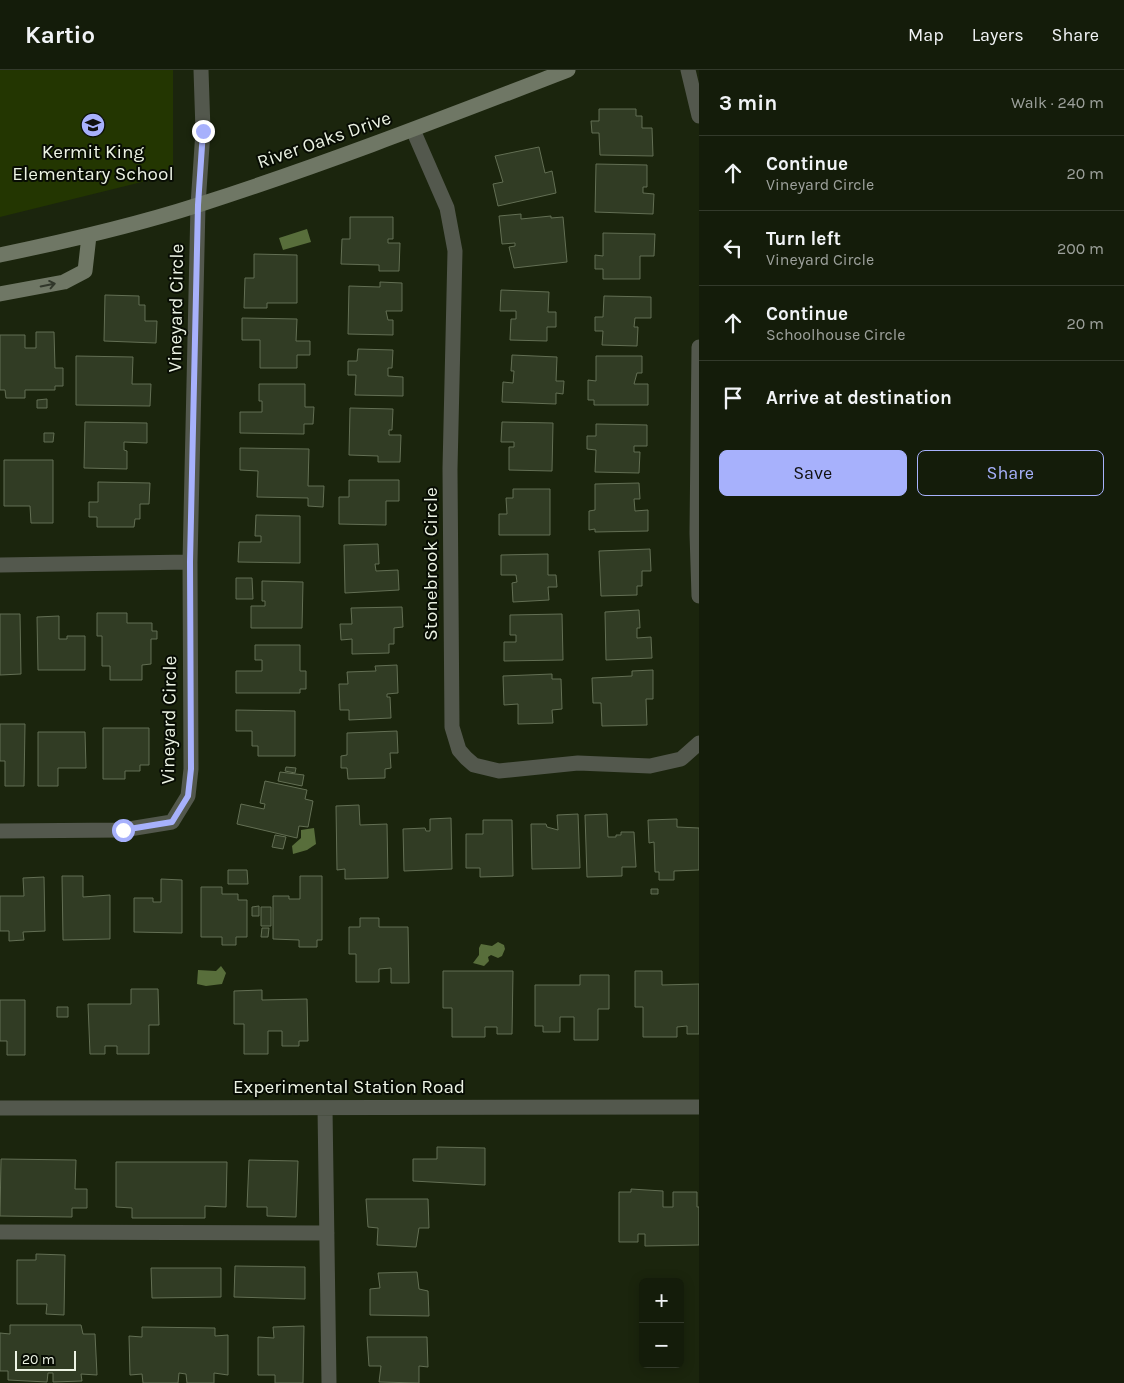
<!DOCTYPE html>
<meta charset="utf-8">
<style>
:root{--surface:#141c0a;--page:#212918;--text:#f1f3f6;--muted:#9da19c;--line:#333a2b;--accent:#a7b1fc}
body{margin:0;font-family:Karla,sans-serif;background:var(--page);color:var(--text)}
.controls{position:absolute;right:15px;bottom:15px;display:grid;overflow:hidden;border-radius:8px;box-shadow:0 2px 12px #0003}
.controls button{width:45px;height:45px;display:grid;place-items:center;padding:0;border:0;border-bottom:1px solid var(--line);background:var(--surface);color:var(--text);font:25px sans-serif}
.scale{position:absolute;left:15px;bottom:12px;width:61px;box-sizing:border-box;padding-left:5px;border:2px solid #ecf3e4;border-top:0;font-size:14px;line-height:18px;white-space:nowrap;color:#ecf3e4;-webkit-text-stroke:4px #080d04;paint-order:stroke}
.stop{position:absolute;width:15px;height:15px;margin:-11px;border:4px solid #a7b1fc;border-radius:50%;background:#fff}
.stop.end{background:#a7b1fc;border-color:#fff;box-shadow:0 1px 5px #0008}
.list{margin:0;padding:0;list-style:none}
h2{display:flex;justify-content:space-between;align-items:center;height:65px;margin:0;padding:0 20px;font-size:21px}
h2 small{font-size:16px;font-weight:400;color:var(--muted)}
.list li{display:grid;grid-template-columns:32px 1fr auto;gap:15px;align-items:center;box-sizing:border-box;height:75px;padding:0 20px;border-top:1px solid var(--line)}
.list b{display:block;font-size:19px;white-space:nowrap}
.list p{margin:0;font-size:16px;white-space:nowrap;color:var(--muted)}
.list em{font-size:16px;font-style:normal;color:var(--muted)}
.actions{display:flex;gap:10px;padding:15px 20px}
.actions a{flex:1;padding:11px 0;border:1px solid var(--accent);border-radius:8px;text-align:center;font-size:18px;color:var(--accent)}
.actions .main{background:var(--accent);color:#111}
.icon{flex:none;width:28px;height:28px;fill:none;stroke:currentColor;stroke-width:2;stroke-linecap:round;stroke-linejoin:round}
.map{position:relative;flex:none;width:699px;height:1313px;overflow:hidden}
header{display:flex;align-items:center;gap:30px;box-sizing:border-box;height:70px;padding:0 25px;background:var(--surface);border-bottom:1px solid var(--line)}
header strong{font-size:24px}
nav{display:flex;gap:28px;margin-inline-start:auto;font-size:18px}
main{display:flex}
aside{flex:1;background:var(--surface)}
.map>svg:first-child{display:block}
.green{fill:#233601}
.water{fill:#586e3b}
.building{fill:#313c24;stroke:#636f54}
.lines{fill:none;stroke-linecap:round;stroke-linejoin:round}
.street{stroke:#53584d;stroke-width:15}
.secondary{stroke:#6f7765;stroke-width:15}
.oneway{stroke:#31372b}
.route{stroke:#a7b1fc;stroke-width:6}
.labels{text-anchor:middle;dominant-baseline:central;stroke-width:4;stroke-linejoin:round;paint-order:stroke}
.street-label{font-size:19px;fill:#ecf3e4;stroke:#080d04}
.poi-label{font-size:19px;fill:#ecf3e4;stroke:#080d04}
</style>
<header>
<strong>Kartio</strong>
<nav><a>Map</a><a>Layers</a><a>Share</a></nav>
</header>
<main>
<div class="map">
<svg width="699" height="1313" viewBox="0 0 699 1313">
<rect width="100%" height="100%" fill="#1b250d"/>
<path class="green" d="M0 0H173V96L162 106 150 110 0 147Z"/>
<path class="water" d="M307 159 311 172 283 180 279 168Z
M314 758 316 774 307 780 293 784 292 776 301 768V760Z
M498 872 504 875 505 879 502 886 498 888 491 885 488 887 489 891 484 896 473 893 479 885V878L481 874 492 876Z
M221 896 226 903 222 914 206 916 197 914 198 900 216 901Z"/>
<path class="building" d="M599 39H636V46H642V58H652L653 86 600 85 599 63H592L591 51H599Z
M539 77 545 103 552 101 556 123 498 136 493 114 503 112 495 86Z
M596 94 647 95V117H643V123L654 124 653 144 595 142Z
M521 144V149L551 146V148L563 147 567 192 514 198 509 177 515 176V173L502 174 499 146Z
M350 147H393V169H388V173H400L399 201H379V195L341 194 342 169H350Z
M603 163 655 164 654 186H640V209H603V199H595V185L603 186Z
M254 184 297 185V233H267V238H244L245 208H254Z
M380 212 402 213V241H386L388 250H393V265L348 264 349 216 380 217Z
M501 220 549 222 548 242H556V257H547V271L510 270 511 249H516V241H500Z
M105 225 139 226V235H145V251H157L156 273 104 271Z
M604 226 651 227V248H635L634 257H638L637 276 602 275 603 261H595V247H603Z
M242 248 297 249 296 271H310V285H297V298H260V270H242Z
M36 262H54L55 298H63V316H55V320H25V328H6L5 320H0V265H25V278H36Z
M358 279 393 280 392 298H388V306L403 307V326L355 325 356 305H348V291H357Z
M512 285 557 287 556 311H564L563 324 556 323V334L502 332 503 312 513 313 514 301H511Z
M76 286 133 287 132 314H151L150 336 76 335Z
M596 286H642V303H637L634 314H648V335H594V330H588V310L596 311Z
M259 314H305V337H314L313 354H304V364L240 363V342H262V331H259Z
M47 329V338H37V330Z
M350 338 393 339 392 360H389V365H401L400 392H378V386L349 385Z
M85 352 147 353V373L124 372V380L127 381V399L84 398Z
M502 352 553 353 552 401 509 400V377H514V372H501Z
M596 354 647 355V376H634V382H640L639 403 595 402 596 380 587 379V366H596Z
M44 363H54L53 372H44Z
M240 378 309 379 308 416H324L323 437 308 436V428L257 427 258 401 240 400Z
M4 390H53V453H31L30 436H4Z
M349 410H399V431H386V455L339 454V427H349Z
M98 412 150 413 149 434H140V449H135L134 457H97V447H89V432H98Z
M639 413 640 429H634L635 441 648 440V461L595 462V459L589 460V441L595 440V414Z
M513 419H550V465H499V444H507L506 428H513Z
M256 445 300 446V493L238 492 239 472H261V466H255Z
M378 474 379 494H375L376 501 398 500 399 520 345 523 344 475Z
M650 479 651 501H642V516H637V525L601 526 599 481Z
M548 484V505H556L557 517H548L549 530 513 532 512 513 517 512 516 505H501V485Z
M236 508H252L253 529H236Z
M262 511 303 512 302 558H251V536H265V531H262Z
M402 537 403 557 394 558V574H389V583L352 584V569L341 570 340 554H352L351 538Z
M639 540 640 558H637V568L651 567 652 588 606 590 605 542Z
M97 543H127V553H152V561H157V569H151V594L142 595V610H110V596H102V566H97Z
M0 544H20L21 604 0 605Z
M562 544 563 590 504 591V572H516V565H510V545Z
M59 546V569H67V566H85V600H38L37 547Z
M255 575H300V601H306V619H300V623H236V601H262V590H255Z
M397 595 398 623 387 624V627H390L391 648 349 650V640H340L339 614H348L347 602 376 601 375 596Z
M653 600V629H646L647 655 602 656 601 633H593L592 608 632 606V601Z
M552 604V609H561L562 639 552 640 553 653 518 654V634L504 635 503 606Z
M236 640 295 641V686H258V676H252V661H236Z
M0 654H25L24 716H5V691H0Z
M103 658H149V695H140V701H125V709H103Z
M397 661 398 683H390L391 698 385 699V708L348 709 347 698H341V686L347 685V663Z
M38 662H85L86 698H58V716H38Z
M286 697 296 698 295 703 285 701Z
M280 702 304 705 302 716 278 711Z
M265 711 307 720 305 729 313 731 308 757 299 756 297 768 237 754 241 734 264 739 265 734 260 733Z
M359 735 360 755 387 754 388 808 345 809V799L337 800 336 736Z
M578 744 580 798 532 799 531 754H546L547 757 558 760 557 745Z
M607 744 608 767H616V765H621V762H634L636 797H622V806L587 807 585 745Z
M451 748 452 799 404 801 403 759 425 758 426 761H430V749Z
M677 749V757L699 758V800L674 801V810H659V802H655L654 772 649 773 648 750Z
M483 750H512L513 806 480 807V798H466V764H483Z
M275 765 286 767 283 779 272 777Z
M228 800H247L248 814H228Z
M62 806H83V827L110 825V869L63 870Z
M300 806H322V870H317V877H299V870L273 869V826H289V829H300Z
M44 807 45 861 23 862 24 870 9 871V861H0V826H24L23 808Z
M161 809 182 810V863L134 862V828H153V832H161Z
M201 817H222V824H238V830H247V867H236V875H222V867H201Z
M651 819H658V824H651Z
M259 836V846H252V837Z
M261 837H271V856H261Z
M360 848H379V857H408L409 913H391V898L379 899V912H356V884H349V857H360Z
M262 858H269L268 867H261Z
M443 901H513L512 964H497V957H485V967H452V938H443Z
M635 901H662V915L699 914V964H687V956L677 957V967H643V937H635Z
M580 905H609V939H598V970H574V947H560V962H543V956H535V915H580Z
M131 919H158L159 955H149V984H117V976H105V984H90L88 934H131Z
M262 920V930L307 929 308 971H299V976H282V961H268V984H244V954H234V921Z
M0 930H25V985H7V971H0Z
M57 937H68V947H57Z
M437 1077 485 1078V1115L413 1111V1089H437Z
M1 1089 76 1090 75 1119H87V1138H72V1147L0 1146Z
M249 1090 298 1091 296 1147 267 1146V1137H247Z
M116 1092H227L226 1137 205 1136V1148H132V1138L116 1137Z
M631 1119 663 1121V1137H673V1122H697V1137H699V1175L645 1176V1164H638V1172H619V1122H631Z
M366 1129H428L429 1158H419L416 1177 377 1175 378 1158 368 1157Z
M36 1184 65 1185 64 1245 46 1244 47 1234H17V1190H36Z
M235 1196 305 1197V1229L234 1227Z
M151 1198H221V1227L152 1228Z
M417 1202 419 1219 428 1221 429 1246 370 1245V1219L380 1218 378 1203Z
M10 1255H81L83 1264H95L97 1305 81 1304 82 1311 53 1312V1303H48L47 1312 8 1310V1301H0V1263L10 1264Z
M304 1256 303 1313H275V1305H258V1267L274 1268 273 1257Z
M142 1257 215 1258V1266L228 1265V1305L214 1303V1313H187L186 1304 179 1303 178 1313H143L142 1304 130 1305 129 1266 142 1267Z
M367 1267H427L428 1297 419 1296V1313L379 1312 381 1296H369Z"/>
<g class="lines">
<path class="street" d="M688 0 699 46
M413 60 447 138 455 181 450 399 452 657 459 680 466 688 474 695 499 701 578 693 650 696 681 689 699 673
M699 277 697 463 699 526
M0 495 190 492
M0 761 123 760 172 752 188 726 191 699 190 492 198 135 203 61 201 0
M0 1038 699 1037
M325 1038 329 1313
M0 1162 327 1163"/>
<path class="secondary" d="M0 185C67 171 133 156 198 135 323 95 446 47 568 0
M0 224 64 212 85 201 89 166"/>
</g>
<defs><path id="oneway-shaft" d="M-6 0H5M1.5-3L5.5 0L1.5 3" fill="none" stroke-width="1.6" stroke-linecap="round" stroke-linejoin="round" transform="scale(1.25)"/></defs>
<use class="oneway" href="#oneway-shaft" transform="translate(48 215) rotate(-11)"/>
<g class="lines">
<path class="route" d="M123 760 172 752 188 726 191 699 190 492 198 135 203 61"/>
</g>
<defs>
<g id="school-disc" transform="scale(1.25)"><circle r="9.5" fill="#a7b1fc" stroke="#080d04"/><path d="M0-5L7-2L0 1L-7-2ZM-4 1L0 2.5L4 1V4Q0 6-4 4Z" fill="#111"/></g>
</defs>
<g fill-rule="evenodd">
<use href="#school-disc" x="93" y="55"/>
</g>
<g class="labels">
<g class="street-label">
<text transform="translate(324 70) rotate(-19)">River Oaks Drive</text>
<text transform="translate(176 238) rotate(-89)">Vineyard Circle</text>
<text transform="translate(431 494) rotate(-90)">Stonebrook Circle</text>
<text transform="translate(169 650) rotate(-89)">Vineyard Circle</text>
<text x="349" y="1017">Experimental Station Road</text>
</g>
<g class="poi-label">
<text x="93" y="82">Kermit King<tspan x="93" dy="22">Elementary School</tspan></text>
</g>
</g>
</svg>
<div class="controls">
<button>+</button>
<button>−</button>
</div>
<div class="scale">20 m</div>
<div class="stop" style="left:123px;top:760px"></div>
<div class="stop end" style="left:203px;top:61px"></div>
</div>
<aside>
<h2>3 min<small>Walk · 240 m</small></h2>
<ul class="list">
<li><svg class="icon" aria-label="ahead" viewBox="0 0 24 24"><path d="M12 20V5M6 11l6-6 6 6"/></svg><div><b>Continue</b><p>Vineyard Circle</p></div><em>20 m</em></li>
<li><svg class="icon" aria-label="left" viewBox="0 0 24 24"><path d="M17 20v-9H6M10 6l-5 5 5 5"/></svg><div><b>Turn left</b><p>Vineyard Circle</p></div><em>200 m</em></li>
<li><svg class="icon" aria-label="ahead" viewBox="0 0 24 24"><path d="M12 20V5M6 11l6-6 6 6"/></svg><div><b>Continue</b><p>Schoolhouse Circle</p></div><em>20 m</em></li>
<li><svg class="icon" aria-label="arrive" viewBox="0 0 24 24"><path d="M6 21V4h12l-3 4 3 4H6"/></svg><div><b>Arrive at destination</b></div></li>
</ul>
<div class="actions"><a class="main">Save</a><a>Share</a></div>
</aside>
</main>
